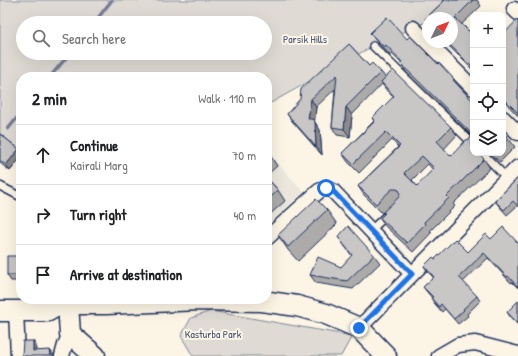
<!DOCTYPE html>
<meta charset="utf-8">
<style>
:root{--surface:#fff;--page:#f2f2f2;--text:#202124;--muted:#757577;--line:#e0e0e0}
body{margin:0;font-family:"Patrick Hand",sans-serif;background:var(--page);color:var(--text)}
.controls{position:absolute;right:12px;top:12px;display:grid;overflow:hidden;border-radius:8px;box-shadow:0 4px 16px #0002}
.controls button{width:36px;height:36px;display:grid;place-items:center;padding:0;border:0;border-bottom:1px solid var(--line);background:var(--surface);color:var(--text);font:20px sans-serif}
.compass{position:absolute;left:422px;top:12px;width:36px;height:36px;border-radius:50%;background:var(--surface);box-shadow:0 4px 16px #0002;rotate:47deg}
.stop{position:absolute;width:12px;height:12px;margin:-9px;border:3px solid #1a73e8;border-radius:50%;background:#fff}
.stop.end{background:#1a73e8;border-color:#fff;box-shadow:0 1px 4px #0008}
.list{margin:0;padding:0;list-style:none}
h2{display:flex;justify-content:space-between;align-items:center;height:52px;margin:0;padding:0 16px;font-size:17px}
h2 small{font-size:13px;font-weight:400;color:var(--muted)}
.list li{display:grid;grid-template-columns:26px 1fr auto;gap:12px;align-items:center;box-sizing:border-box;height:60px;padding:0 16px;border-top:1px solid var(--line)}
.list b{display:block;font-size:15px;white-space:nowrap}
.list p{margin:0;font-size:13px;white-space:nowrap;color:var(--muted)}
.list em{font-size:13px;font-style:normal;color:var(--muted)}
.icon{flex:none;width:22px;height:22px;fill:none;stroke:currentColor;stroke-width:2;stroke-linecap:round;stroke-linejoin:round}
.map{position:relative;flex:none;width:518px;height:356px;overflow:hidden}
.search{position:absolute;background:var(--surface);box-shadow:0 4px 16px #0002;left:16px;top:16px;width:256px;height:44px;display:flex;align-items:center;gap:10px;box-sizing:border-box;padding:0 14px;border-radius:22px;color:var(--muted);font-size:15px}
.panel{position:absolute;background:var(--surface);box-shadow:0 4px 16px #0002;left:16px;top:72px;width:256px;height:232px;border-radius:16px}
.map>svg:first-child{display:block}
.built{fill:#ece7dc}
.green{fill:#dfdbd4;stroke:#7d8599;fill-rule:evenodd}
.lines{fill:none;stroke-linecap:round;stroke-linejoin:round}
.stream{stroke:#767f94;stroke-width:3.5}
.lane-casing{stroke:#1b2f5e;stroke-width:10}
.street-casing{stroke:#1b2f5e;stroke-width:17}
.secondary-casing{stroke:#1b2f5e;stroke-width:23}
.lane{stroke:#fcf5e5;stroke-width:7}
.street{stroke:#fcf5e5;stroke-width:14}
.secondary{stroke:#fcf5e5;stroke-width:20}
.wall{fill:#acabaa;stroke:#1b2f5e;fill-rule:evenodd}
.shaded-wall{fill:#8c8b8b;stroke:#1b2f5e}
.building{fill:#c8c7c6;stroke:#1b2f5e;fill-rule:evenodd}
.route{stroke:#1a73e8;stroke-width:5}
.labels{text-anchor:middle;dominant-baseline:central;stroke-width:4;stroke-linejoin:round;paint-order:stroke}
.park-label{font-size:11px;fill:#425176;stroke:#fcf5e5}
</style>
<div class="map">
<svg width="518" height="356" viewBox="0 0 518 356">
<rect width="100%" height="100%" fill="#fcf5e5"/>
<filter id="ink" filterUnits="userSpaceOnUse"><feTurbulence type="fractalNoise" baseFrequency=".025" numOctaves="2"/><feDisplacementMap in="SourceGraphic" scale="8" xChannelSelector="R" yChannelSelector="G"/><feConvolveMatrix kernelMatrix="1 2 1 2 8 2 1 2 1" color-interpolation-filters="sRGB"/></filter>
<g filter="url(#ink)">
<path class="built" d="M267 152 304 192 267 225Z"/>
<path class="green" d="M0 0H478L434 18H428V21L373 46 267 105V77H21V156L0 140ZM23 23H265V53H23Z
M211 311 352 336 341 356H193L181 336 191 318Z"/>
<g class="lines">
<path class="stream" d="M94 23 112 0
M50 77 70 53
M8 129 21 113"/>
<g class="lane-casing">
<path id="lane" d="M373 46 473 144
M482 153 507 178
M0 186 21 197
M371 230 388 214"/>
</g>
<g class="street-casing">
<path id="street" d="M514 9 518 13
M413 28 473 88
M503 118 518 133
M267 238 319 191 326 188 333 191 412 274
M16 311 18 356
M359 328 518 167
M62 356 65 345 70 334
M439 356 458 345 475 343 518 354"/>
</g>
<g class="secondary-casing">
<path id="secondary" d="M68 304 70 334 95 356
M0 311H48L60 304H106L199 300 262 301 297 306 326 314 359 328 386 356"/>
</g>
<use href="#lane" class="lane"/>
<use href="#street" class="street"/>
<use href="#secondary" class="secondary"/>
</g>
<path class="wall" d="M443 0H477L481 6 462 24 473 35V70L445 42H452L428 18V24L425 19 444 1Z
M518 21V116L503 100V35Z
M370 33 407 39 454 79 460 87 473 101V153L484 159 490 168 453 204 455 206 430 231 432 232 413 252 386 227 380 218 384 214 383 212 382 213 364 195 358 186 398 147 392 140 359 173 348 162 342 153 374 121 372 118 393 97 387 91 382 84 352 115 350 137 337 135 332 127 335 89 316 107 314 122 320 130 322 155 292 121 287 114 349 44 369 66 381 72 386 78 451 127 457 135 444 149 451 156 470 139 472 136 406 72 401 63 392 54 390 55 376 41ZM428 164 433 170 417 186 412 180Z
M503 132 509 139 515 147 500 162 489 153H503Z
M0 134 19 149 21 152V157L10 171 0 163Z
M267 152 270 155 277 166 267 175Z
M267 178 278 190 285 201 267 217Z
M518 178V207L517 206 507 215 499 206 495 201Z
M327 210 337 224 298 261 288 250 278 235Z
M338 237 374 255 380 263 353 289 316 283 310 275 341 267 352 256Z
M491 239 518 243V288L512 282 511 283 488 258 463 282 477 296 480 301 467 314 468 316 458 324 445 309 442 312 435 304 431 298H432L427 292 423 287 434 278 428 272 424 266 435 259 468 252Z
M21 256V281H11L7 275Z
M518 301V325L511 318 507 312Z"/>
<path class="shaded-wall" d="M311 99 316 107 314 127 308 119Z
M346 107 352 115 350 137 344 129Z
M315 122 320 130 322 155 316 147Z
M472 141 473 142V149L471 145Z
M19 149 21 152V157L10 171 6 165Z
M33 341 36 345V356L33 351Z
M50 350 54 355V356H51Z"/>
<path class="building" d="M445 0H473L455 18 473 35V68L447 42H452V18H428V23L425 19Z
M387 17 407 39 410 36 438 64 439 63 454 79 453 80 473 101V141H472L471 145 473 148V153H478L484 159 447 196 449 198 424 222 425 224 407 243 380 218 385 213 383 212 399 197 400 194 399 190 396 189H392L376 204 358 186 400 146 386 132 353 164 342 153 375 121 372 118 394 96 381 82 393 70 451 127 437 141 451 156 466 140 470 139 472 136 470 132 400 63 402 62 386 45 384 47 370 33ZM422 156 434 168 417 186 404 173Z
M517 20 518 21V113L503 98V35Z
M349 44 369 66 372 63 381 72 346 107 344 129 332 127 337 75 311 99 308 119H312L315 122 316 147 287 114 300 99 301 89Z
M503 132 509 139 503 145Z
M0 134 19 149 6 165 0 161Z
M267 152 270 155 267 158Z
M267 178 278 190 267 201Z
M518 178V206L513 201 504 210 495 201Z
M316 199 327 210 288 247 278 235Z
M348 226 374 255 347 281 310 275 318 257 341 267 352 255 338 237Z
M503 227 518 243V287L508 276 507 277 484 253 459 277 477 296 463 309 464 310 454 319 441 304 439 307 431 298 433 297 423 287 434 277 424 266 433 257 435 259 455 239 468 252 486 234 491 239Z
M7 256H21V275H7Z
M518 301V324L507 312Z
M23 341H33V351L50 350 51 356H21L22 355Z"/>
</g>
<g class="lines" filter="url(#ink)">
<path class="route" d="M326 188 333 191 412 274 359 328"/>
</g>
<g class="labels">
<g class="park-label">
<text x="305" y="39">Parsik Hills</text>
<text x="213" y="334">Kasturba Park</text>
</g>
</g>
</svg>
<div class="controls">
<button>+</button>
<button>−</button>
<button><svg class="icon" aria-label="locate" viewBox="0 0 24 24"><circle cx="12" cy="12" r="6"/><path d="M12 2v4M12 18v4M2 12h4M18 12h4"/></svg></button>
<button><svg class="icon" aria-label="layers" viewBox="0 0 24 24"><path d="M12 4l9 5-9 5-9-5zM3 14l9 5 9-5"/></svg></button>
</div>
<svg class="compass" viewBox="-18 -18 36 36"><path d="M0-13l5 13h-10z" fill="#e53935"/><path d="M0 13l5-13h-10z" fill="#757577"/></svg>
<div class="stop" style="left:326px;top:188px"></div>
<div class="stop end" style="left:359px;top:328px"></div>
<div class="search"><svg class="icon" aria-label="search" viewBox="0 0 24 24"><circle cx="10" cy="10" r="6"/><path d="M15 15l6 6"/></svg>Search here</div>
<section class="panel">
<h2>2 min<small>Walk · 110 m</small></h2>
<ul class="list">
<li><svg class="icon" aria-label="ahead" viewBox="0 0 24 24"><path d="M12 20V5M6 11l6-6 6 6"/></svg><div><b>Continue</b><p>Kairali Marg</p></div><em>70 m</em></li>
<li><svg class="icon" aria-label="right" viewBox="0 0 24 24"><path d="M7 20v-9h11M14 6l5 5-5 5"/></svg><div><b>Turn right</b></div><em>40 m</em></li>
<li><svg class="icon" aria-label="arrive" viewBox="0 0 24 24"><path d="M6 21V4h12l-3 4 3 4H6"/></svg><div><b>Arrive at destination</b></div></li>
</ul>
</section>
</div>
